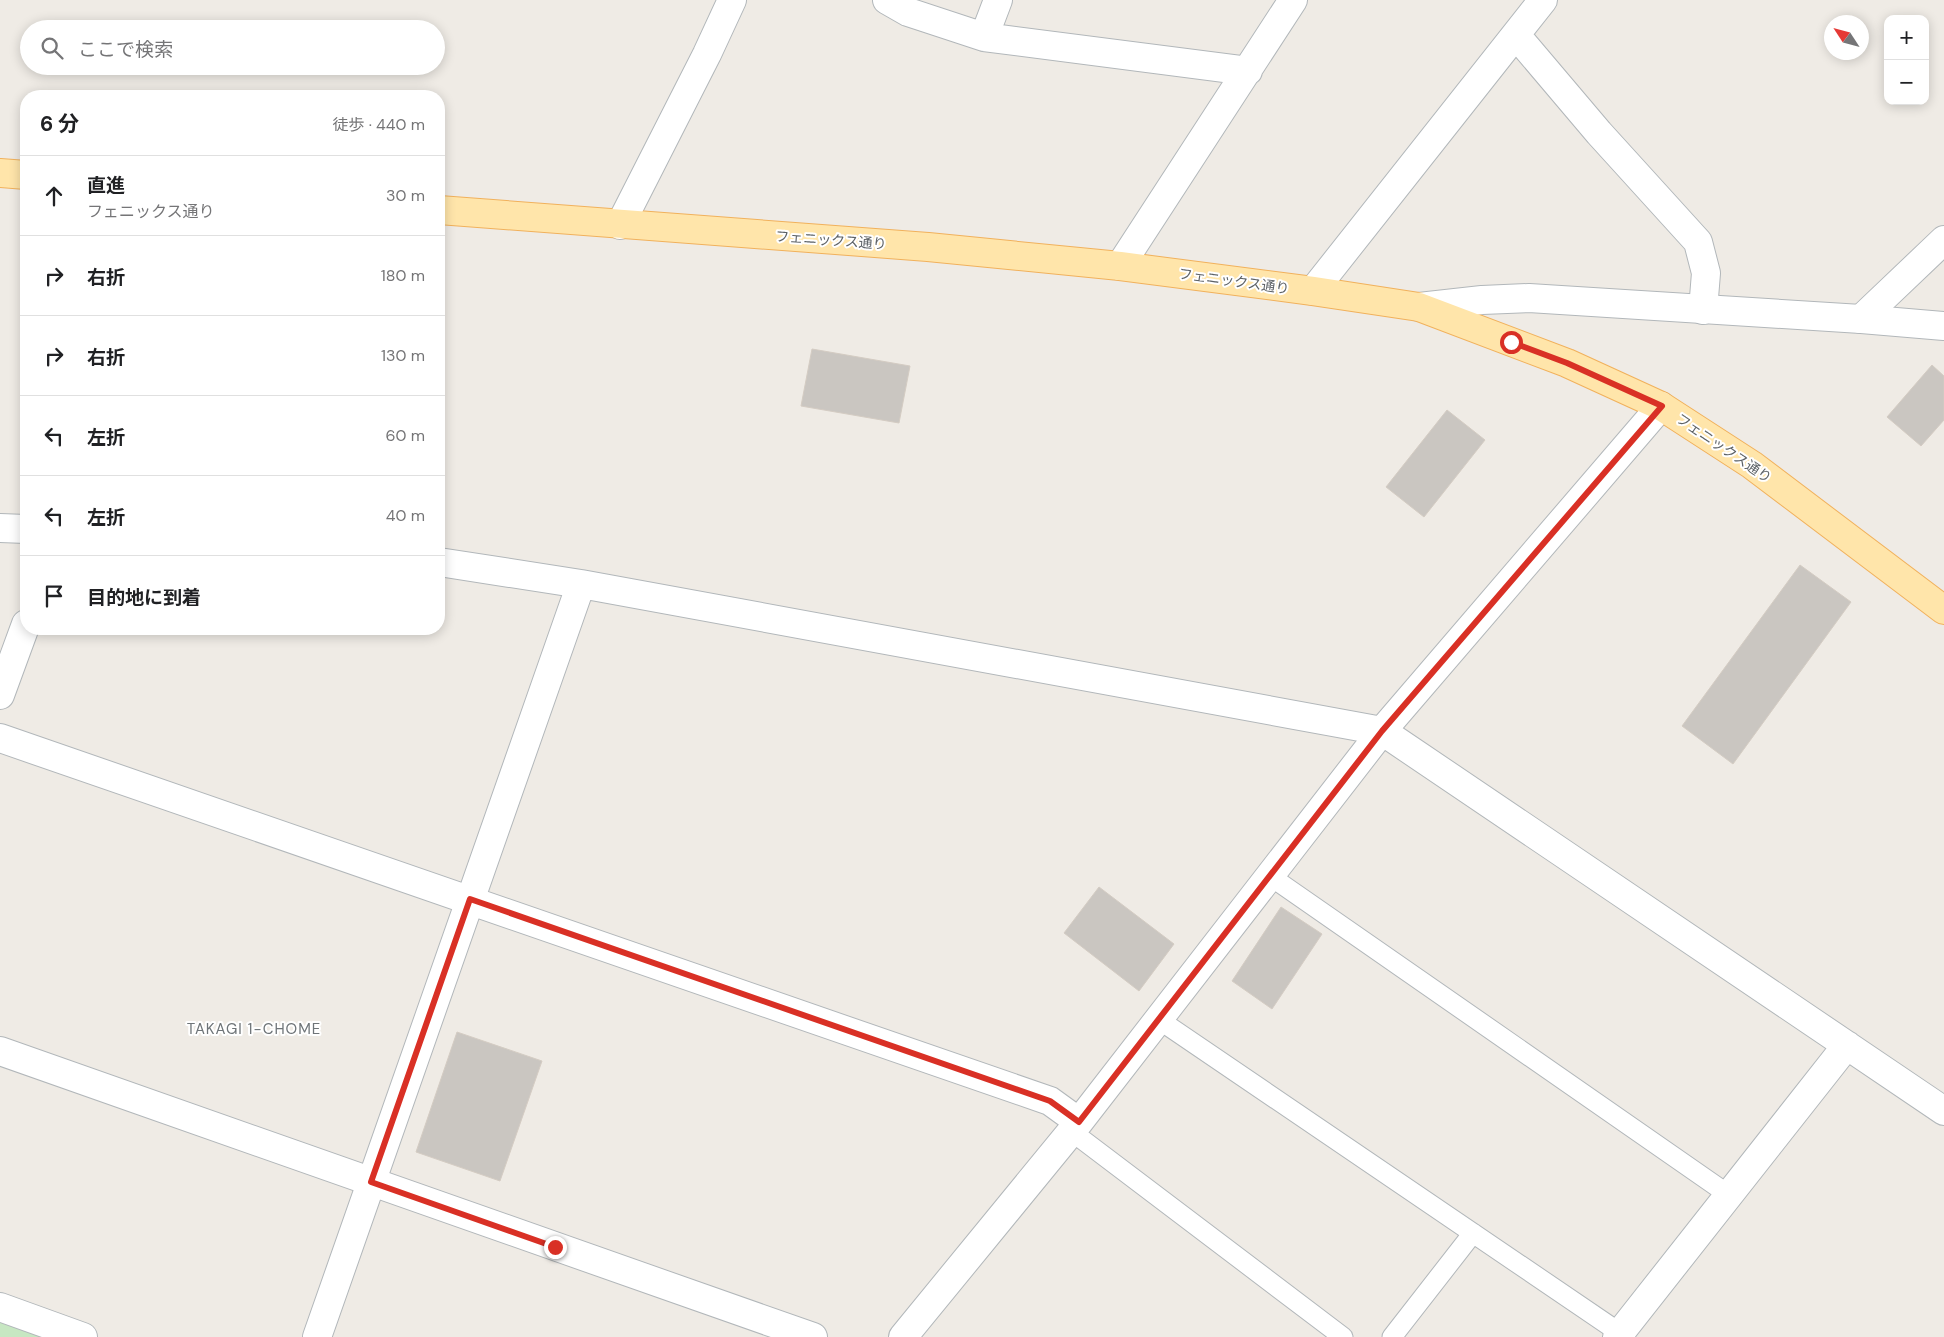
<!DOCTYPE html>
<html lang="ja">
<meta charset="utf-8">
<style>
:root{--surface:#fff;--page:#f6f6f6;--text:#202124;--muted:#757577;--line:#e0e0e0}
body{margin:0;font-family:"DM Sans","Noto Sans JP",sans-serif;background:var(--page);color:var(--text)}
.controls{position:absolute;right:15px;top:15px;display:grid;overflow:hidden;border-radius:10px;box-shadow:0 2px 12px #0003}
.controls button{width:45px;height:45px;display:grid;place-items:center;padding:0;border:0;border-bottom:1px solid var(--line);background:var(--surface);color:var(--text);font:25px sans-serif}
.compass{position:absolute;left:1824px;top:15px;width:45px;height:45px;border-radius:50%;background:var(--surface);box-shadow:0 2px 12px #0003;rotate:306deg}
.stop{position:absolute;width:15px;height:15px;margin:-11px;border:4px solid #d93025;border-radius:50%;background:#fff}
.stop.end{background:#d93025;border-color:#fff;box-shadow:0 1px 5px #0008}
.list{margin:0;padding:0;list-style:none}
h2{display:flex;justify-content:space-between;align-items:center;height:65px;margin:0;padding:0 20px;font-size:21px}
h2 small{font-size:16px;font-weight:400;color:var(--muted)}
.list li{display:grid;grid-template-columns:32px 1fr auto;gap:15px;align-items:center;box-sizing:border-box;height:80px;padding:0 20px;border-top:1px solid var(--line)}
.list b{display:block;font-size:19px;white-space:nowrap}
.list p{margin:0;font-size:16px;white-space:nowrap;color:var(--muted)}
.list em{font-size:16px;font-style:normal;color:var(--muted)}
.icon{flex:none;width:28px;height:28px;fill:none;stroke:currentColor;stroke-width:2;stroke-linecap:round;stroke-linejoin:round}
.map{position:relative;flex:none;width:1944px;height:1337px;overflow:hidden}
.search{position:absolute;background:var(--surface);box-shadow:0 2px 12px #0003;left:20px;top:20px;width:425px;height:55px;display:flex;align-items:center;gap:12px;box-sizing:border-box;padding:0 18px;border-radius:28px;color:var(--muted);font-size:19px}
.panel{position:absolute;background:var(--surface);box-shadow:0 2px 12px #0003;left:20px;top:90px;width:425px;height:545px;border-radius:20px}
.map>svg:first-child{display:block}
.green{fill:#c7e7c2}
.building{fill:#cac6c1;stroke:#d4ccc3}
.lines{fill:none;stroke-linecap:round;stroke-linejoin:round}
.service-casing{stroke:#b2b7ba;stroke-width:21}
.minor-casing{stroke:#b2b7ba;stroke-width:30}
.tertiary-casing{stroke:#b2b7ba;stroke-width:30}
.primary-casing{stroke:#f1b15c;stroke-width:30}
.service{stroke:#fff;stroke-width:19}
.minor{stroke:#fff;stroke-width:28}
.tertiary{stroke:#fff;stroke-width:28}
.primary{stroke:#ffe5aa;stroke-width:28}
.route{stroke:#d93025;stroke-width:6}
.labels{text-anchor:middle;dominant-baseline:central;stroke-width:4;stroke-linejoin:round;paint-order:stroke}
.street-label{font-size:14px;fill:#5d6266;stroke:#fff}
.neighbourhood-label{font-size:15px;letter-spacing:1px;fill:#6e7478;stroke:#fff}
</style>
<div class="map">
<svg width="1944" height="1337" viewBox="0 0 1944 1337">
<rect width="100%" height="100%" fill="#efebe5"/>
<path class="green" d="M0 1307 83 1337H0Z"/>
<path class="building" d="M812 349 910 366 899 423 801 406Z
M1932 365 1944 376V420L1921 446 1887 417Z
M1447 410 1485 440 1424 517 1386 487Z
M1800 565 1851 602 1733 764 1682 726Z
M1099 887 1174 944 1139 991 1064 933Z
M1281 907 1322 934 1272 1009 1232 981Z
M457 1032 542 1061 500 1181 416 1152Z"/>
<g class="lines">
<g class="service-casing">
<path id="service" d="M1270 876 1729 1195
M1158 1019 1620 1333
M1071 1131 1343 1337
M1392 1337 1473 1233"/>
</g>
<g class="minor-casing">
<path id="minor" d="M887 0 908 12 984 37 1248 71
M1516 35 1599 133 1698 242 1706 273 1703 310
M984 37 998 0
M620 225 707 54 732 0
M1120 266 1293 0
M1313 291 1543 0
M1861 319 1944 240
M0 528 26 529
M439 562 581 584 1382 731 1944 1111
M0 695 26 624
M0 738 1050 1101 1079 1122
M0 1307 83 1337
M317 1337 581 584
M903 1337 1079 1122 1382 731 1661 406
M1617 1337 1847 1045"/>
</g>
<g class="tertiary-casing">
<path id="tertiary" d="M1419 307 1482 300 1529 298 1861 319 1944 326
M0 1051 813 1337"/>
</g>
<g class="primary-casing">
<path id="primary" d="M0 173 26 175
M439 210 928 247 1120 266 1313 291 1419 307 1567 363 1661 406 1752 465 1944 610"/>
</g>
<use href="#service" class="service"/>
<use href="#minor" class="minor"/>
<use href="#tertiary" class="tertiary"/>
<use href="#primary" class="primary"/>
</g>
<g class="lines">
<path class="route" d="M555 1247 371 1182 470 899 1050 1101 1079 1122 1382 731 1662 406 1567 363 1511 342"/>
</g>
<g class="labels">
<g class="street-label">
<text transform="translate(831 240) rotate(4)">フェニックス通り</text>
<text transform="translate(1234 281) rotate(8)">フェニックス通り</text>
<text transform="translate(1724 448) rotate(34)">フェニックス通り</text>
</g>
<g class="neighbourhood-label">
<text x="254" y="1029">TAKAGI 1-CHOME</text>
</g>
</g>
</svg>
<div class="controls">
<button>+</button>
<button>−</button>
</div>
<svg class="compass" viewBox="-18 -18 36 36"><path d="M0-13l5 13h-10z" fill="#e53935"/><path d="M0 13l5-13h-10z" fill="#757577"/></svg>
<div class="stop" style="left:1511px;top:342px"></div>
<div class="stop end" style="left:555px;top:1247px"></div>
<div class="search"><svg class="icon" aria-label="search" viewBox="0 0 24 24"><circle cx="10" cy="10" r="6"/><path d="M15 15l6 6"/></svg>ここで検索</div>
<section class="panel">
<h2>6 分<small>徒歩 · 440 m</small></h2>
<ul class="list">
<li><svg class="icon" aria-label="ahead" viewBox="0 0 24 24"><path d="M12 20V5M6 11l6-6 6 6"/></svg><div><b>直進</b><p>フェニックス通り</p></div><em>30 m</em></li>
<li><svg class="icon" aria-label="right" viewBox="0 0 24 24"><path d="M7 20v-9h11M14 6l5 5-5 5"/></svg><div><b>右折</b></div><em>180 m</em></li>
<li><svg class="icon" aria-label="right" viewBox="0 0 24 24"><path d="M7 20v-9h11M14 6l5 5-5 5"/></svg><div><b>右折</b></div><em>130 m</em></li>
<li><svg class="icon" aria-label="left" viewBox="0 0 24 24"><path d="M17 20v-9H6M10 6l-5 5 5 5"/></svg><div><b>左折</b></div><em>60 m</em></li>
<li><svg class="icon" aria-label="left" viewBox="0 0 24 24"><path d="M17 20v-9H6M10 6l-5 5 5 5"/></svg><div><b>左折</b></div><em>40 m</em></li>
<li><svg class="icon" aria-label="arrive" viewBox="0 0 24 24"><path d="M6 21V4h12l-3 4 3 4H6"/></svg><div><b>目的地に到着</b></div></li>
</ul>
</section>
</div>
